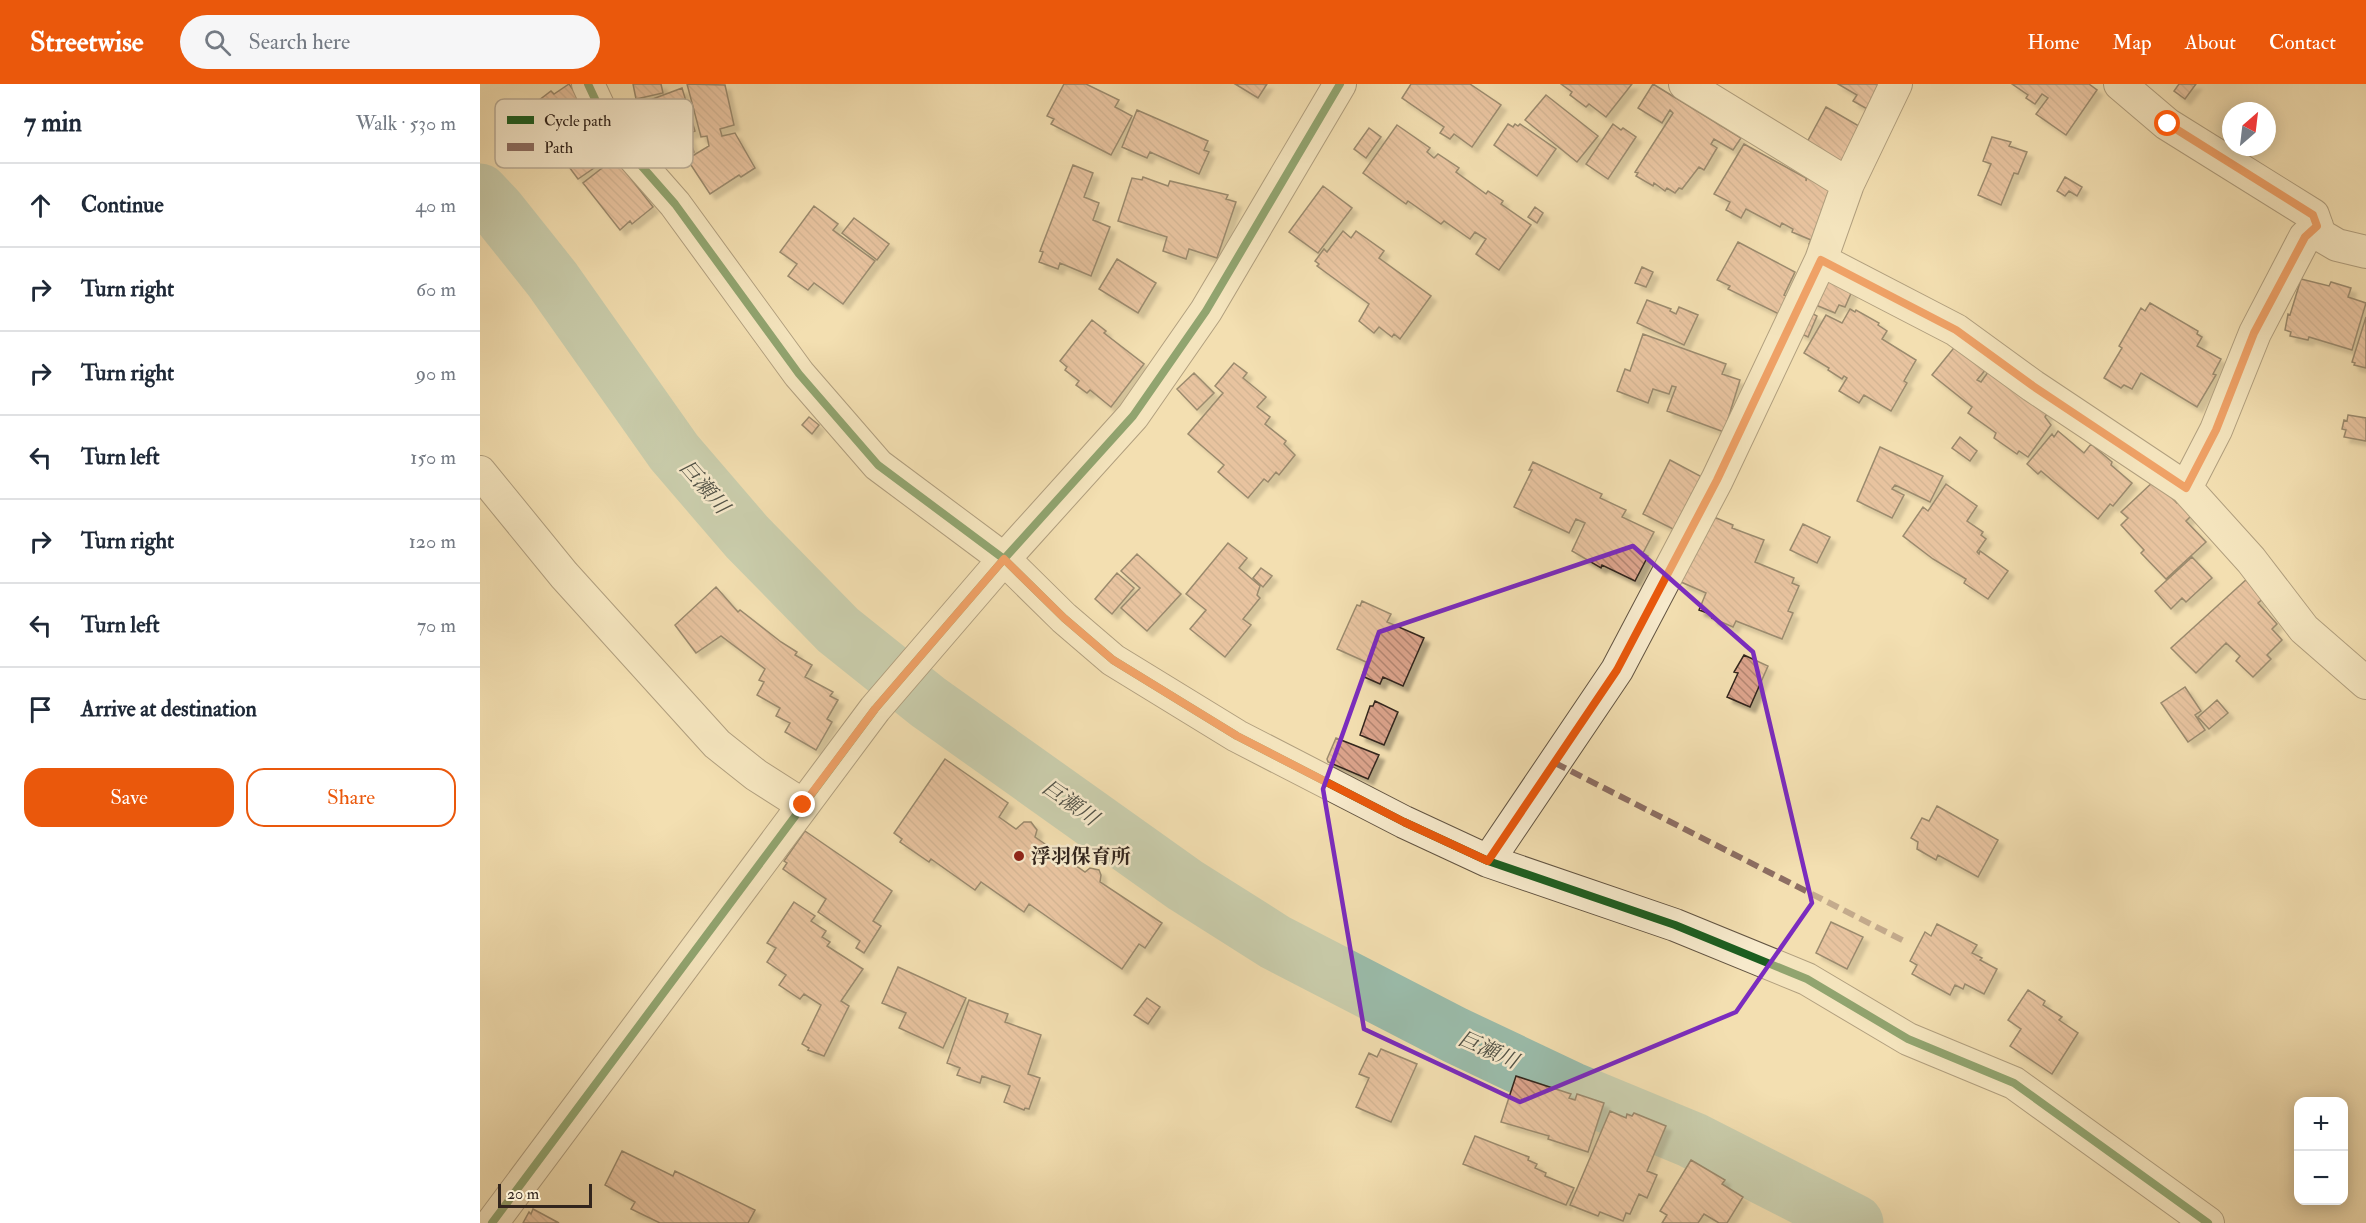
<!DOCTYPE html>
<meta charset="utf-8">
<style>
:root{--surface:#fff;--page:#f6f6f7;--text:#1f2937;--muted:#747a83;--line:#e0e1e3;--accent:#ea580c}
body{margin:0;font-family:"IM FELL Double Pica","Noto Serif JP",serif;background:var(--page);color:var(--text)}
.controls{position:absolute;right:18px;bottom:18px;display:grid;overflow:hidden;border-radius:12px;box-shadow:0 3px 15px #0003}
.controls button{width:54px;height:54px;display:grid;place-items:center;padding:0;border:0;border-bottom:2px solid var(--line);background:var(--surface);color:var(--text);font:30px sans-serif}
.compass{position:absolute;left:1742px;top:18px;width:54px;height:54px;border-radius:50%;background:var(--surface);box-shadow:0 3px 15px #0003;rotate:28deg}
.scale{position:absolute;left:18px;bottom:15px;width:94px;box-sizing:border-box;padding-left:6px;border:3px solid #32251d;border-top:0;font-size:16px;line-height:21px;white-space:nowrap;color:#32251d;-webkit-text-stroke:4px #f7eacc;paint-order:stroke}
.stop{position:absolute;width:18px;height:18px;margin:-14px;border:4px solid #ea580c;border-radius:50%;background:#fff}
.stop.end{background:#ea580c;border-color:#fff;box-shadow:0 2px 6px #0008}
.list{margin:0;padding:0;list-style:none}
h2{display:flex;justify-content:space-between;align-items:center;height:78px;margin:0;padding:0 24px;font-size:26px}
h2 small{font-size:20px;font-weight:400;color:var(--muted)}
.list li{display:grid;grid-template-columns:39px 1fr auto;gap:18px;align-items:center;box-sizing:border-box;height:84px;padding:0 24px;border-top:2px solid var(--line)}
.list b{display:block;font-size:22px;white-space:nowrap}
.list em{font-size:20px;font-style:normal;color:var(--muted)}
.actions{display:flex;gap:12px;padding:18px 24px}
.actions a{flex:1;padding:14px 0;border:2px solid var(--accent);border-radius:18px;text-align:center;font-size:21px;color:var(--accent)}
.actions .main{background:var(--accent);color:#fff}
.icon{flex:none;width:33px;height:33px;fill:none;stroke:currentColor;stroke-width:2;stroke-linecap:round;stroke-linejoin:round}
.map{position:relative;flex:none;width:1886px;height:1139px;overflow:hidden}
header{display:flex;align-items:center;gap:36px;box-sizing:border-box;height:84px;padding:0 30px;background:var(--accent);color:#fff}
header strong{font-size:28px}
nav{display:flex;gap:33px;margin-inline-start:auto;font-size:21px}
.search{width:420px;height:54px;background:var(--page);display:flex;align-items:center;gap:15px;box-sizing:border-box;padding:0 21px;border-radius:33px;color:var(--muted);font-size:22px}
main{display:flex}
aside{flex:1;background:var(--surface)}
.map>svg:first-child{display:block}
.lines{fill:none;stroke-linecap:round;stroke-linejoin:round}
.river{stroke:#9bbdac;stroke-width:57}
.building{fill:url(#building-back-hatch);stroke:#32251d;stroke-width:1.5;filter:url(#shadow)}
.minor-casing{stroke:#625442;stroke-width:34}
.minor{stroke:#f7eacc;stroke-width:32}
.quiet{stroke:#8d6e63;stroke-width:6;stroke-dasharray:12 6;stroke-linecap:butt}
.cycleway-casing{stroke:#f7eacc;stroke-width:11}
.cycleway{stroke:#1b5e20;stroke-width:8}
.route{stroke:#ea580c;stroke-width:8}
.marked{fill:none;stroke:#7b2cbf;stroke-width:4.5;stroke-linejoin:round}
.poi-dot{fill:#8f2418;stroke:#f7eacc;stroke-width:2}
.labels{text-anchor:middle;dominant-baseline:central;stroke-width:5;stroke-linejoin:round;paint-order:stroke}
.poi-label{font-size:20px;font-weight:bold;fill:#32251d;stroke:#f7eacc;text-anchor:start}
.water-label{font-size:21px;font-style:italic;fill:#525348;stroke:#f7eacc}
.key{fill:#f7eacc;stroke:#bcaf98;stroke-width:1.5}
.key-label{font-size:16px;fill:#32251d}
</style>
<header>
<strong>Streetwise</strong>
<div class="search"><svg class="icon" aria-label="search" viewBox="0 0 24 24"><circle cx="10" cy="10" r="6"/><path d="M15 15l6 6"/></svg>Search here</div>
<nav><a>Home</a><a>Map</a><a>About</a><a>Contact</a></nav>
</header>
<main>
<aside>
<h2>7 min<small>Walk · 530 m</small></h2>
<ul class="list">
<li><svg class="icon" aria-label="ahead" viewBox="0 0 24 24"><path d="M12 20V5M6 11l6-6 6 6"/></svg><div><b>Continue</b></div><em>40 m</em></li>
<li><svg class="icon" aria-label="right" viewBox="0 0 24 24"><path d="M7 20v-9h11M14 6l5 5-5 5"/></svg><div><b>Turn right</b></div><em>60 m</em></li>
<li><svg class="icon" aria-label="right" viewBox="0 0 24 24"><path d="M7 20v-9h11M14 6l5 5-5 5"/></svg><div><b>Turn right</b></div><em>90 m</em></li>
<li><svg class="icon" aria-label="left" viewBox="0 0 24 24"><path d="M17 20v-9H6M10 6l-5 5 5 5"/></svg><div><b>Turn left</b></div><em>150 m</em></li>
<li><svg class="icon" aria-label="right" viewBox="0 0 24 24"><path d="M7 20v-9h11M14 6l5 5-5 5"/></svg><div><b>Turn right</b></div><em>120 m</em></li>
<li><svg class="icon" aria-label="left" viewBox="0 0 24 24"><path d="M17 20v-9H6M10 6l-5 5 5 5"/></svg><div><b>Turn left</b></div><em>70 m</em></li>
<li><svg class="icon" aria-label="arrive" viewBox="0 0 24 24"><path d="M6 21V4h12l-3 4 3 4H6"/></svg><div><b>Arrive at destination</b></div></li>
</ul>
<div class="actions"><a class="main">Save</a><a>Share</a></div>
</aside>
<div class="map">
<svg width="1886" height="1139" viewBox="0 0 1886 1139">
<defs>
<pattern id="building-back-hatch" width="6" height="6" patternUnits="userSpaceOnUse" patternTransform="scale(1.5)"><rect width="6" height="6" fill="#dba38b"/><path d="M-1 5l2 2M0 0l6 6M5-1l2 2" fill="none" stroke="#b28571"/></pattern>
<filter id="shadow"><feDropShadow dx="5.5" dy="5.5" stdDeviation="1.5" flood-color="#0004"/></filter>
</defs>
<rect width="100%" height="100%" fill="#f3dfb1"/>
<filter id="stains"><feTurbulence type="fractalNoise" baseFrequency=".00333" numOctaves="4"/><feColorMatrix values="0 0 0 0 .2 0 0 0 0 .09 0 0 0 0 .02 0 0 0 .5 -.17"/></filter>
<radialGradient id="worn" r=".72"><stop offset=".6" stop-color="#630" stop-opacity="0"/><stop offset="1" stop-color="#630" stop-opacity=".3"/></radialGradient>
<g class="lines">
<path class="river" d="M0 108 17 126 72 195 194 368 267 453 358 546 448 618 705 801 795 858 975 951 1091 1006 1212 1056 1375 1139"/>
</g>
<path class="building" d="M89 0 133 64 127 68 130 73 98 95 49 29 56 24 54 20 71 7 74 10Z
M153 0H181L183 9 156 15Z
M207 0 245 1 254 41 240 45 242 52 255 49 275 84 261 93 259 91 230 110 209 78V74L229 62 227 52 221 53Z
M584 0H606L639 16 635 23 652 32 631 71 571 40 574 35 567 32Z
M755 0H787L778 14Z
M931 0H990L1021 21 992 63 974 50 970 55 960 49 964 43 922 14Z
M1081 0H1152L1126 33 1109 20 1106 23 1090 11 1092 8Z
M1173 0 1261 54 1253 66 1234 55 1231 60 1237 64 1224 86 1219 83 1202 105 1199 104 1195 109 1187 104 1185 107 1174 99 1173 102 1156 92 1158 89 1155 88 1193 29 1190 26 1182 39 1158 24Z
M1358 0H1404L1389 26 1373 17 1377 11Z
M1532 0H1609L1617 6 1586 51 1556 30 1568 14 1562 10 1555 20 1546 14 1548 11Z
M1699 0H1716L1705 15 1694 7Z
M202 4 215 47 208 50 214 68 201 73 200 69 191 72 190 69 186 70 175 37 171 38 169 31 175 29 170 16Z
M1066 11 1118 52 1097 78 1045 36Z
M1346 23 1384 45 1363 82 1325 62Z
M657 26 728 57 724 66 729 68 719 90 670 68 667 74 642 63Z
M1028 40 1033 43 1035 40 1038 42 1040 40 1076 65 1057 92 1014 61Z
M1133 40 1141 46 1143 44 1156 53 1128 95 1106 80Z
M917 41 950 64 947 68 954 74 958 70 979 84 976 88 1006 110 1008 107 1023 117 1021 120 1051 141 1019 186 996 170 1006 155 995 148 990 155 964 137 961 140 928 117 926 120 883 89Z
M889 44 901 53 886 74 874 65Z
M1512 53 1531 58 1529 62 1547 68 1538 90 1534 89 1521 121 1498 111 1511 80 1503 77Z
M1264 60 1326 94V97L1327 93 1355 108 1333 162 1329 160 1331 156 1312 148 1313 145 1302 139 1300 143 1266 125 1261 134 1246 126 1250 118 1234 110Z
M135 74 173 123 152 140 150 137 140 146 103 99Z
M593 81 613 89 604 113 619 119 613 136 630 143 611 192 580 179 578 185 559 178 563 168 560 167Z
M663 93 688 102 690 97 748 111 746 115 756 118 737 174 709 165 706 175 683 167 687 153 638 137 652 94 662 96Z
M1585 93 1602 103 1597 112 1589 107 1585 112 1577 107Z
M843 102 872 124 838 169 809 148Z
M334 122 358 140 353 146 395 177 363 220 334 199 328 206 308 192 317 180 300 168Z
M1055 123 1063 129 1057 139 1048 133Z
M374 134 409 160 397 176 362 149Z
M863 147 871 154 876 147 904 167 899 174 951 212 920 255 914 250 912 253 899 243 894 249 879 237 889 220 837 182 839 180 835 177 844 165 847 168Z
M1258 158 1315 188 1304 211 1307 212 1299 230 1248 205 1250 202 1237 196Z
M637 175 676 199 658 229 619 205Z
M1162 183 1173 188 1166 203 1155 199Z
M1342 193 1372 207 1365 223 1359 221 1355 229 1331 219Z
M1821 195 1849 202 1851 198 1871 204 1868 213 1886 219 1872 266 1829 253 1828 256 1810 252 1811 248 1805 246 1808 230 1810 231Z
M1167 216 1191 225 1190 227 1196 230 1199 223 1218 231 1204 261 1157 239Z
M1670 219 1718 247 1717 250 1722 253 1717 262 1741 275 1733 290 1736 291 1717 323 1661 289 1652 305 1644 301 1641 304 1624 294 1642 264 1639 262 1661 224 1665 227Z
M1370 225 1375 228 1376 226 1399 239 1398 241 1407 247 1402 255 1436 276 1424 297 1427 299 1411 327 1384 311 1379 319 1359 307 1367 294 1364 292 1362 295 1348 286 1349 284 1324 269 1346 231 1362 239Z
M1328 227 1337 232 1328 253 1318 248Z
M1886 233V284L1874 281 1875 279 1872 278Z
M612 236 626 247 624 249 664 280 631 323 610 306 607 309 596 301 599 297 585 286 587 283 580 277Z
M1163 250 1246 280 1242 290 1260 296 1244 348 1187 327 1196 303 1192 302 1189 310 1173 305 1168 319 1137 307 1145 285 1150 287Z
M1477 260 1507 284 1497 296 1501 298 1511 284 1570 325 1565 333 1571 341 1548 373 1539 367 1537 370 1514 354 1516 349 1488 329 1492 323 1452 291Z
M754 279 767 289 763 294 786 313 777 323 790 333 785 340 806 357 804 360 815 371 799 391 796 388 788 398 784 395 768 414 738 388 744 381 708 350 743 309 735 302Z
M714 289 734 309 717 326 697 305Z
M1868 331 1886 334V357L1864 353 1866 346 1862 345 1864 336 1867 337Z
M329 333 339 341 332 350 322 341Z
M1578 347 1604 369 1611 360 1632 378 1631 381 1652 399 1633 422 1630 420 1618 435 1561 387 1558 390 1547 380 1572 350 1574 353Z
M1480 353 1497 367 1490 377 1472 364Z
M1400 363 1463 392 1450 418 1415 401 1412 405 1424 411 1412 434 1377 417Z
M1190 376 1222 393 1197 447 1163 430Z
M1053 378 1122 410 1120 414 1146 426 1142 433 1174 448 1163 469 1168 472 1155 497 1122 481 1121 484 1092 467 1105 439 1096 435 1089 449 1034 423 1052 386H1049Z
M1675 396 1697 419 1700 417 1713 430 1706 437 1726 458 1686 495 1661 469 1664 466 1641 441 1648 434 1641 428Z
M1466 400 1497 422 1487 437 1503 448 1501 451 1506 455 1497 468 1499 470 1500 467 1528 487 1508 515 1484 499 1486 495 1453 475 1423 452 1443 423 1448 427Z
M1229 431 1253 441 1252 444 1284 456 1275 478 1314 494 1312 499 1319 502 1308 527 1313 529 1302 555 1256 537 1253 543 1232 534 1233 531 1219 526 1226 509 1201 498Z
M1323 440 1350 453 1337 479 1310 466Z
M748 459 767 474 759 484 780 502 777 511 780 514 763 535 771 541 745 573 710 545 726 526 706 510Z
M657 470 701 510 667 547 641 524 660 504 641 487Z
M1712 473 1732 494 1706 518 1702 514 1691 525 1675 507Z
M781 484 792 492 783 503 773 494Z
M637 489 654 504 632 530 615 515Z
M1768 494 1786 512 1778 519 1797 540 1792 545 1802 556 1787 571 1791 575 1773 593 1756 577 1760 572 1746 559 1716 589 1691 564Z
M236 503 258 528 260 526 301 558 317 568 315 571 332 581 325 593 353 608 350 612 358 616 347 635 352 638 336 666 305 648 310 639 296 632 300 624 277 611 284 598 279 596 285 585 241 552 216 569 195 541Z
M882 517 911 530 907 538 944 554 923 602 903 593 900 600 882 592 886 578 857 565 875 525 877 521 880 522Z
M1264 571 1288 582 1270 623 1247 613 1258 589 1254 588Z
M1705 603 1721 627 1715 631 1725 646 1708 658 1681 619Z
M1737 616 1748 629 1729 645 1718 633Z
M895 617 918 628 904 661 880 651 890 622H893Z
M856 654 899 671 888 695 848 678 847 675Z
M465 675 528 719 519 733 536 745 544 738H551L557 746 555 753 605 788 610 784 619 786 621 791 620 798 682 839 665 864 659 860 642 885 549 820 544 828 501 798 495 806 451 775 449 778 420 758 422 755 414 749Z
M1457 722 1518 756 1498 793 1458 771 1456 776 1437 765 1438 758 1431 754 1442 734 1449 737Z
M325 747 412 807 393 837 401 842 384 869 376 864 380 857 338 828 346 815 303 785 307 779 304 777Z
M314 818 335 832 331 837 346 847 342 853 350 858 347 862 383 885 361 917 369 922 344 972 328 966 329 964 322 960 341 921 324 910 320 915 299 901 306 891 287 878 296 864 287 859Z
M1351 838 1383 853 1367 885 1336 869Z
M1457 840 1497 861 1492 869 1502 874 1500 876 1517 885 1504 910 1485 900 1483 905 1475 901 1470 911 1432 890 1437 881 1430 877 1445 848 1451 852Z
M418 883 486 914 463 964 419 944 426 929 402 919Z
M1548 906 1565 917 1563 921 1582 933 1579 936 1598 949 1572 990 1530 962 1541 945 1528 936Z
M667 914 680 923 668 940 654 931Z
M489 916 528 930 525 938 561 951 548 990 560 994 549 1025 545 1024 544 1026 524 1018 530 1002 502 992 500 999 477 991 480 984 467 979Z
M901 965 937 980 911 1038 876 1023 889 994 879 990 889 969 897 973Z
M1036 992 1091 1010 1089 1014 1095 1016 1097 1010 1124 1019 1108 1068 1068 1055 1069 1052 1021 1038Z
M1130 1027 1146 1034 1147 1030 1152 1032 1154 1029 1186 1042 1167 1087 1177 1091 1167 1114 1159 1110 1150 1130 1146 1129 1143 1137 1120 1128 1118 1132 1090 1121Z
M995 1052 1049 1073 1048 1076 1057 1080 1055 1084 1066 1089 1065 1092 1094 1104 1086 1121 983 1080Z
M142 1067 193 1092 195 1087 275 1126 268 1139H180L151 1125 155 1118 125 1101Z
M1211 1076 1245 1096 1242 1100 1263 1113 1247 1139H1239L1224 1130 1218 1139H1182L1187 1131 1180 1127Z
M53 1125 79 1139H43L49 1128 51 1130Z"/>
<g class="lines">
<g class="minor-casing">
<path id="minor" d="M108 0 129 45 195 120 319 290 398 381 524 475 584 534 633 576 757 652 924 738 1008 777 1195 841 1327 895 1428 955 1534 999 1728 1139
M1205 0 1368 100
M1640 0 1687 40 1833 131 1840 151 1857 161 1886 168
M1341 176 1476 246 1553 302 1706 404 1771 476 1824 545 1886 599
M0 388 84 491 237 660 276 691 323 721
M1706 404 1736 346 1775 249 1825 153 1837 142
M1008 777 1137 586 1237 396 1341 176 1368 100 1416 0
M12 1139 395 625 524 475 653 332 726 227 860 0"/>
</g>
<use href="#minor" class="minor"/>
<path class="quiet" d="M1075 679 1426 858"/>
<g class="cycleway-casing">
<path id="cycleway" d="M108 0 129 45 195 120 319 290 398 381 524 475 584 534 633 576 757 652 924 738 1008 777 1195 841 1327 895 1428 955 1534 999 1728 1139
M12 1139 395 625 524 475 653 332 726 227 860 0"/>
</g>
<use href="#cycleway" class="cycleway"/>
</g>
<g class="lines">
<path class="route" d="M323 721 395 625 524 475 584 534 633 576 757 652 924 738 1008 777 1137 586 1237 396 1341 176 1476 246 1553 302 1706 404 1736 346 1774 249 1825 153 1837 142 1833 131 1688 40"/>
</g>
<path d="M0 0H1886V1139H0ZM1153 462 1273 568 1332 819 1256 928 1040 1018 884 945 843 705 899 548Z" fill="#f3dfb1" fill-opacity=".55" fill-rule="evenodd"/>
<path class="marked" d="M1153 462 1273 568 1332 819 1256 928 1040 1018 884 945 843 705 899 548Z"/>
<circle class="poi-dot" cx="539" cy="772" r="6"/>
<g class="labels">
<g class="poi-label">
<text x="551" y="772">浮羽保育所</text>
</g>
<g class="water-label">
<text transform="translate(224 403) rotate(49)">巨瀬川</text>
<text transform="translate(590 719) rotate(35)">巨瀬川</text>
<text transform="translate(1008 966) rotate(24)">巨瀬川</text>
</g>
</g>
<rect x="15" y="15" width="198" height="69" rx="9" class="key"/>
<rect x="27" y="32" width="27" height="8" fill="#1b5e20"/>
<rect x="27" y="59" width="27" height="8" fill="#8d6e63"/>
<g class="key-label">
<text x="64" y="42">Cycle path</text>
<text x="64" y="69">Path</text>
</g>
<rect width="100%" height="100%" filter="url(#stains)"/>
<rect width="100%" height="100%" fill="url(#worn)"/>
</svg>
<div class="controls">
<button>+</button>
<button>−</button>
</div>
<svg class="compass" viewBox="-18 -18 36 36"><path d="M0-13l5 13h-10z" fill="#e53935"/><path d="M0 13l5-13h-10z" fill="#747a83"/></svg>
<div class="scale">20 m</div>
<div class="stop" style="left:1688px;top:40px"></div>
<div class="stop end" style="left:323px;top:721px"></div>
</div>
</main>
